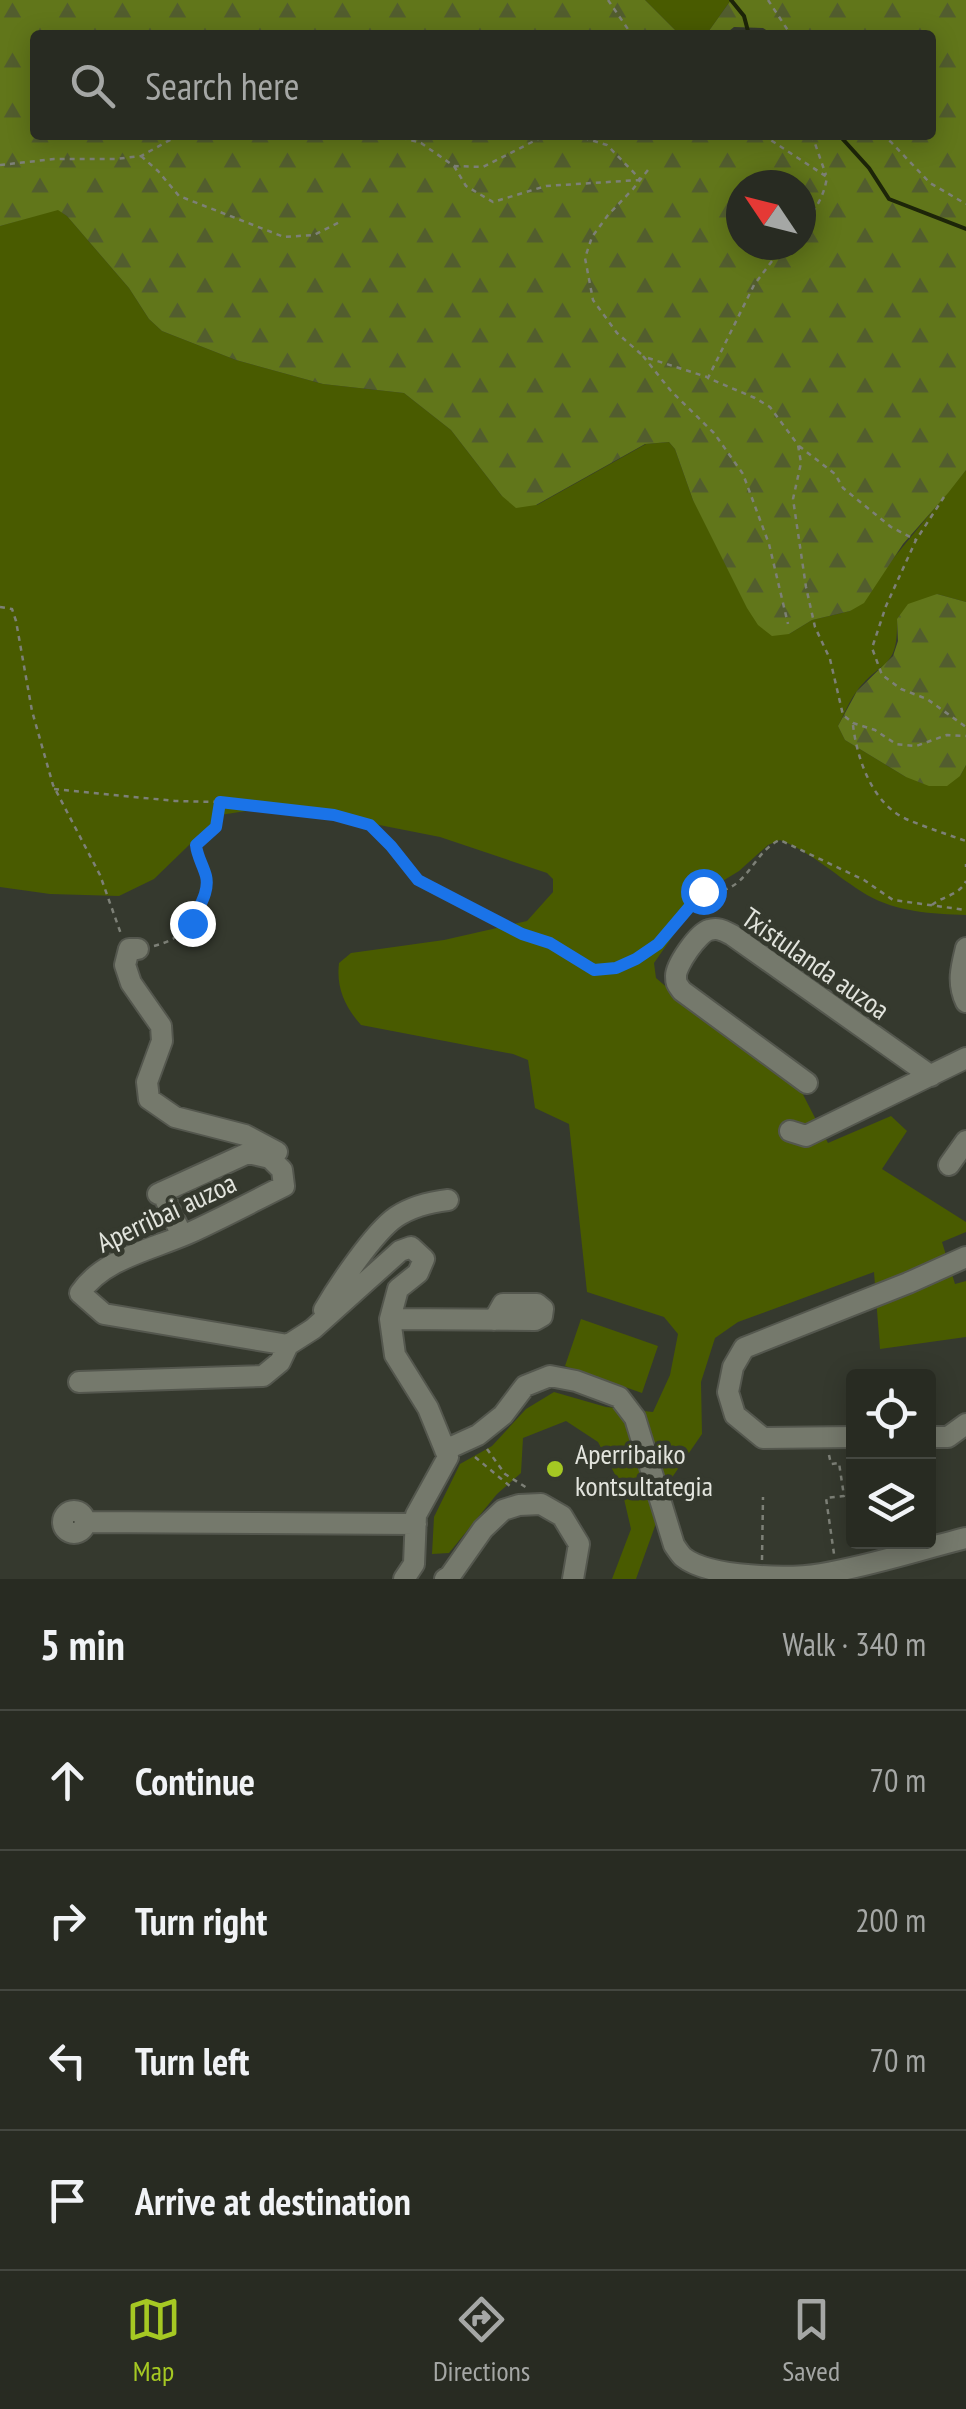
<!DOCTYPE html>
<meta charset="utf-8">
<style>
:root{--surface:#282b22;--page:#30332a;--text:#f1f3f6;--muted:#a5a7a5;--line:#444740;--accent:#a5c823}
body{margin:0;font-family:"PT Sans Narrow",sans-serif;background:var(--page);color:var(--text)}
.controls{position:absolute;right:30px;bottom:30px;display:grid;overflow:hidden;border-radius:10px;box-shadow:0 5px 25px #0003}
.controls button{width:90px;height:90px;display:grid;place-items:center;padding:0;border:0;border-bottom:2px solid var(--line);background:var(--surface);color:var(--text);font:50px sans-serif}
.compass{position:absolute;left:726px;top:170px;width:90px;height:90px;border-radius:50%;background:var(--surface);box-shadow:0 5px 25px #0003;rotate:305deg}
.stop{position:absolute;width:30px;height:30px;margin:-22px;border:8px solid #1a73e8;border-radius:50%;background:#fff}
.stop.end{background:#1a73e8;border-color:#fff;box-shadow:0 2px 10px #0008}
.list{margin:0;padding:0;list-style:none}
h2{display:flex;justify-content:space-between;align-items:center;height:130px;margin:0;padding:0 40px;font-size:42px}
h2 small{font-size:32px;font-weight:400;color:var(--muted)}
.list li{display:grid;grid-template-columns:65px 1fr auto;gap:30px;align-items:center;box-sizing:border-box;height:140px;padding:0 40px;border-top:2px solid var(--line)}
.list b{display:block;font-size:38px;white-space:nowrap}
.list em{font-size:32px;font-style:normal;color:var(--muted)}
.icon{flex:none;width:55px;height:55px;fill:none;stroke:currentColor;stroke-width:2;stroke-linecap:round;stroke-linejoin:round}
.map{position:relative;flex:none;width:966px;height:1579px;overflow:hidden}
.search{position:absolute;background:var(--surface);box-shadow:0 5px 25px #0003;left:30px;right:30px;top:30px;height:110px;display:flex;align-items:center;gap:25px;box-sizing:border-box;padding:0 35px;border-radius:10px;color:var(--muted);font-size:38px}
.sheet{height:690px;background:var(--surface)}
nav{display:flex;justify-content:space-around;align-items:center;box-sizing:border-box;height:140px;border-top:2px solid var(--line);background:var(--surface);font-size:28px;color:var(--muted)}
nav a{display:grid;justify-items:center;gap:5px}
nav .on{color:var(--accent)}
.map>svg:first-child{display:block}
.grass{fill:#495b00}
.forest{fill:url(#forest-firs);fill-rule:evenodd}
.lines{fill:none;stroke-linecap:round;stroke-linejoin:round}
.stream{stroke:#1d2509;stroke-width:4}
.minor-casing{stroke:#54574e;stroke-width:24}
.path{stroke:#7d8077;stroke-width:2.5;stroke-dasharray:5 5;stroke-linecap:butt}
.minor{stroke:#75796c;stroke-width:20}
.route{stroke:#1a73e8;stroke-width:12}
.poi-dot{fill:#a5c823;stroke:#35392e;stroke-width:4}
.labels{text-anchor:middle;dominant-baseline:central;stroke-width:9;stroke-linejoin:round;paint-order:stroke}
.street-label{font-size:28px;fill:#e2e4dd;stroke:#35392e}
.poi-label{font-size:28px;fill:#e2e4dd;stroke:#35392e;text-anchor:start}
</style>
<div class="map">
<svg width="966" height="1579" viewBox="0 0 966 1579">
<defs>
<pattern id="forest-firs" width="22" height="20" patternUnits="userSpaceOnUse" patternTransform="scale(2.5)"><rect width="22" height="20" fill="#61761a"/><path d="M5 1l3.5 6h-7zM16 11l3.5 6h-7z" fill="#525d2e"/></pattern>
</defs>
<rect width="100%" height="100%" fill="#35392e"/>
<path class="grass" d="M645 0H731L706 35H680Z
M58 209 67 216 129 288 149 319 162 331 236 360 323 384 404 393 451 430 502 496 537 505 646 444 669 442 675 449 693 500 789 634 812 620 850 611 966 470V602L937 594 897 619C898 671 883 657 857 691 849 701 844 715 838 726L845 740 906 777 960 776 966 765V915C932 914 897 912 867 895 837 877 813 853 780 840L768 845 739 871 703 893 654 963 656 978 699 1015 796 1081 828 1143 891 1116 907 1131 882 1169 966 1222V1232L942 1242 955 1284 966 1281V1337L880 1349 874 1272 738 1322 715 1338 701 1382 702 1434 673 1476 636 1579H612L631 1529 621 1486 598 1442 566 1421 523 1438 521 1473 497 1494 449 1553 432 1554 434 1517 460 1464 492 1446 526 1409 554 1392 606 1407 653 1412 670 1375 678 1334 664 1317 587 1292 569 1124 535 1108 528 1060 513 1054 361 1025C345 1007 336 988 339 963L351 953 444 940 527 921 553 892V879L547 873 440 837 359 821 265 808 220 815 154 879 119 896 50 894 0 887V226Z
M581 1319 658 1346 642 1393 565 1366Z"/>
<path class="forest" d="M0 0H645L680 35H35V135H931V35H774L763 28 734 27 724 35H706L731 0H966V470L948 493 903 544 864 603 850 611 812 620 789 634 772 636 758 625 747 608 693 500 675 449 669 442 645 444 536 505 516 508 502 496 451 430 404 393 323 384 236 360 162 331 149 319 129 288 67 216 58 210 0 226ZM741 185H801V245H741Z
M937 594 966 602V765L960 776 947 786H929L906 777 845 740 838 726 857 691 893 656 898 641 897 619 908 604Z"/>
<g class="lines">
<path class="stream" d="M731 0 744 16 749 35
M839 135 869 168 889 199 966 229"/>
<g class="minor-casing">
<path id="minor" d="M966 948C961 968 957 983 966 1002
M138 949H129L125 965 131 983 161 1026 162 1041 147 1082 149 1099 175 1117 245 1135 277 1152
M807 1083 682 991C677 984 676 984 676 976 676 965 698 933 709 930 718 927 724 931 732 935L931 1076
M790 1131 806 1136 966 1058
M949 1165 966 1141
M162 1192 182 1236
M158 1194 248 1153 270 1158 282 1170 284 1186C252 1202 220 1219 187 1234 150 1250 103 1259 80 1293L104 1314 288 1345 313 1329 400 1251 411 1247 424 1259 418 1273 398 1289 390 1319 395 1355 428 1408 448 1457 416 1515 414 1564 404 1579
M324 1310C338 1286 374 1232 396 1217 411 1207 431 1202 448 1200
M390 1319 535 1320 542 1316 543 1309 537 1304H503L494 1320
M79 1382 263 1376 280 1362 288 1345
M854 1437 763 1438 735 1415 728 1392 733 1367 744 1348 908 1283 966 1257
M928 1437H948L966 1424
M445 1450 478 1435 503 1415 525 1386 550 1376 576 1381 619 1397 635 1418 674 1545C676 1548 681 1555 683 1557 709 1578 790 1579 821 1574 870 1566 918 1550 966 1538
M63 1522a11 11 0 1 1 22 0a11 11 0 1 1-22 0Z
M86 1522 416 1524
M445 1579 450 1576 483 1529 503 1510 519 1505 541 1504 562 1516 579 1544 573 1579"/>
</g>
<path class="path" d="M608 0 632 35
M768 0 791 35
M392 135 421 143 454 166 483 167 538 139 554 135
M574 135 607 145 641 180
M763 135 827 177C824 197 815 211 801 226
M812 135 826 175
M881 135 891 142 930 183 966 204
M141 156 158 171 179 196 284 237 314 235 340 222
M0 165 54 159H115L141 156 179 135
M454 166 466 186 493 202 546 186 639 180
M784 245 754 285 708 378 755 398 770 407 798 445 801 463 793 499 806 587 815 627 830 659 843 715 853 723 875 730 896 744 916 746 947 735 966 736
M641 354 617 333 593 300 585 258 592 237 608 215 633 189 648 170
M643 356 671 391 714 433 743 474 769 544 788 624
M648 358 707 377
M799 446 835 474 843 488 891 527 916 540
M944 497 916 540 886 606 872 648 882 675 901 689 927 699 966 727
M0 607 12 609 16 621 32 711 53 785 100 875 121 934
M853 725C857 759 872 803 906 819 925 827 946 834 966 841
M54 789 175 801 220 802 334 815 370 825 391 846 418 881 522 934 549 943 594 970 616 967 636 959 658 944 703 891C708 891 714 892 719 891 748 887 755 850 780 840L864 880 893 900 966 910
M966 864V867
M932 905C943 896 960 895 966 881
M154 946C180 939 189 929 199 905 203 897 207 893 206 883 205 870 197 858 196 845L217 827 220 802
M487 1449 505 1474 527 1488
M829 1455 831 1464 839 1463 844 1496 826 1498 834 1554
M475 1457 511 1487
M762 1560 763 1497"/>
<use href="#minor" class="minor"/>
</g>
<g class="lines">
<path class="route" d="M192 923C198 908 210 892 206 876 203 865 197 856 196 845L216 827 220 802 334 815 370 825 391 846 418 880 522 934 550 943 594 970 616 968 636 959 658 944 703 891"/>
</g>
<circle class="poi-dot" cx="555" cy="1469" r="10"/>
<g class="labels">
<g class="street-label">
<text transform="translate(816 963) rotate(35)">Txistulanda auzoa</text>
<text transform="translate(166 1212) rotate(-25)">Aperribai auzoa</text>
</g>
<g class="poi-label">
<text x="575" y="1453">Aperribaiko<tspan x="575" dy="32">kontsultategia</tspan></text>
</g>
</g>
</svg>
<div class="controls">
<button><svg class="icon" aria-label="locate" viewBox="0 0 24 24"><circle cx="12" cy="12" r="6"/><path d="M12 2v4M12 18v4M2 12h4M18 12h4"/></svg></button>
<button><svg class="icon" aria-label="layers" viewBox="0 0 24 24"><path d="M12 4l9 5-9 5-9-5zM3 14l9 5 9-5"/></svg></button>
</div>
<svg class="compass" viewBox="-18 -18 36 36"><path d="M0-13l5 13h-10z" fill="#e53935"/><path d="M0 13l5-13h-10z" fill="#a5a7a5"/></svg>
<div class="stop" style="left:703px;top:891px"></div>
<div class="stop end" style="left:192px;top:923px"></div>
<div class="search"><svg class="icon" aria-label="search" viewBox="0 0 24 24"><circle cx="10" cy="10" r="6"/><path d="M15 15l6 6"/></svg>Search here</div>
</div>
<section class="sheet">
<h2>5 min<small>Walk · 340 m</small></h2>
<ul class="list">
<li><svg class="icon" aria-label="ahead" viewBox="0 0 24 24"><path d="M12 20V5M6 11l6-6 6 6"/></svg><div><b>Continue</b></div><em>70 m</em></li>
<li><svg class="icon" aria-label="right" viewBox="0 0 24 24"><path d="M7 20v-9h11M14 6l5 5-5 5"/></svg><div><b>Turn right</b></div><em>200 m</em></li>
<li><svg class="icon" aria-label="left" viewBox="0 0 24 24"><path d="M17 20v-9H6M10 6l-5 5 5 5"/></svg><div><b>Turn left</b></div><em>70 m</em></li>
<li><svg class="icon" aria-label="arrive" viewBox="0 0 24 24"><path d="M6 21V4h12l-3 4 3 4H6"/></svg><div><b>Arrive at destination</b></div></li>
</ul>
</section>
<nav>
<a class="on"><svg class="icon" aria-label="map" viewBox="0 0 24 24"><path d="M3 6l6-2 6 2 6-2v14l-6 2-6-2-6 2zM9 4v14M15 6v14"/></svg>Map</a>
<a><svg class="icon" aria-label="directions" viewBox="0 0 24 24"><path d="M12 3l9 9-9 9-9-9zM9 14v-3h6M13 9l2 2-2 2"/></svg>Directions</a>
<a><svg class="icon" aria-label="saved" viewBox="0 0 24 24"><path d="M7 4h10v16l-5-4-5 4z"/></svg>Saved</a>
</nav>
